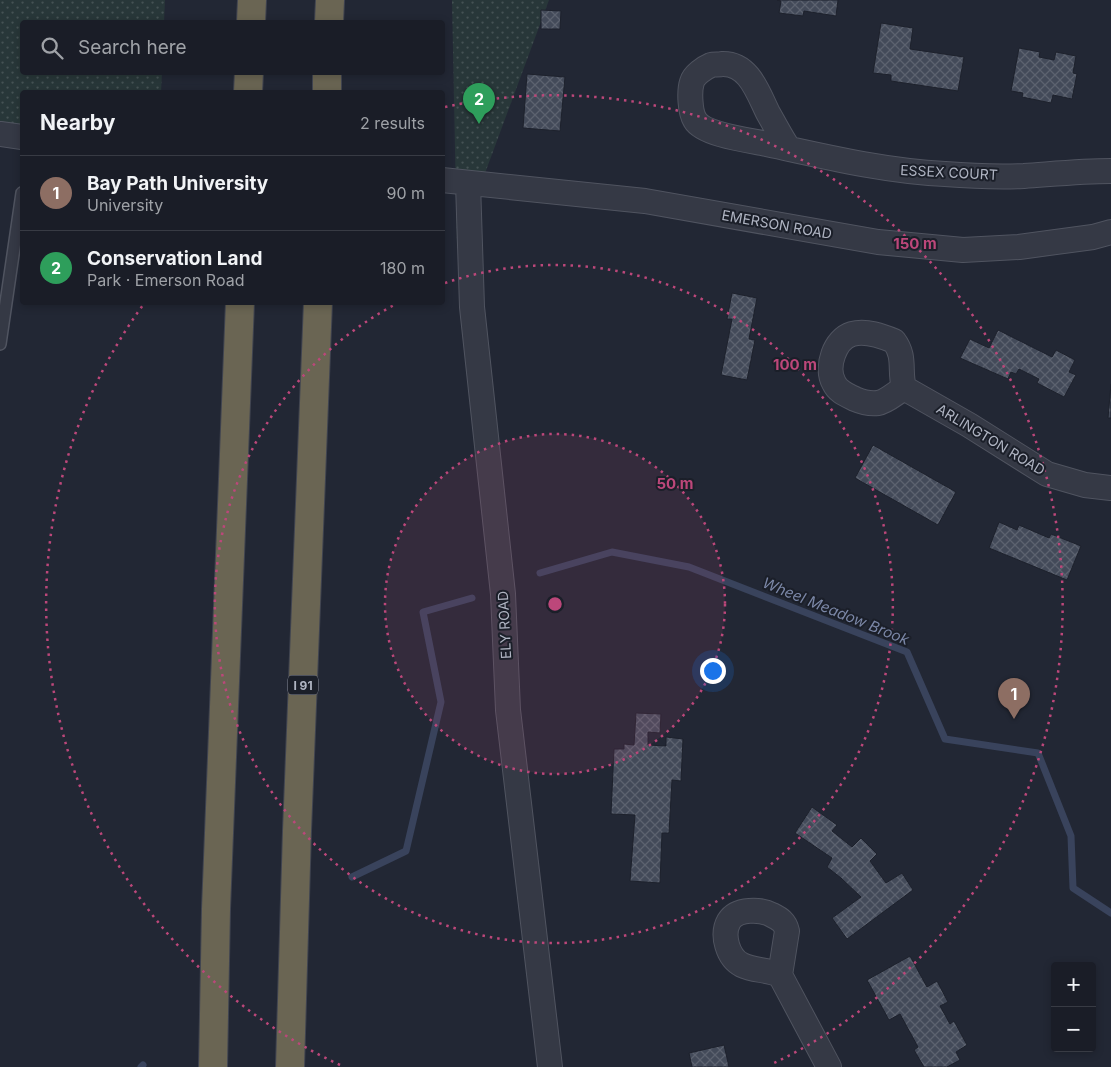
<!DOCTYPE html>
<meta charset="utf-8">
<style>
:root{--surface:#1a1d27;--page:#272a33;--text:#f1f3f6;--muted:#9fa2a7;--line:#383b44;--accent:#8ba2eb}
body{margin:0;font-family:Inter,sans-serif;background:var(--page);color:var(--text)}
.controls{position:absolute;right:15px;bottom:15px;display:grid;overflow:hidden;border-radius:5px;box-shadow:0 2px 8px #0003}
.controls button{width:45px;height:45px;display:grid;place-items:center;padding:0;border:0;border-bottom:1px solid var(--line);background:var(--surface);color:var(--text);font:25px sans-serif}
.you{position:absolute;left:712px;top:670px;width:18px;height:18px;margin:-12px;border:4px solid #fff;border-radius:50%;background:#1a73e8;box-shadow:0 0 0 8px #1a73e833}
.badge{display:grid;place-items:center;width:32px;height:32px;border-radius:50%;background:var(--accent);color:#fff;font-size:16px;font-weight:700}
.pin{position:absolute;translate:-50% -41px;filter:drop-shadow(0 1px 2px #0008)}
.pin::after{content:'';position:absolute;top:26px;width:18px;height:15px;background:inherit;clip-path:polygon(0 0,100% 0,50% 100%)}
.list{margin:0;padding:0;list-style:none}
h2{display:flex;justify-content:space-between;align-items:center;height:65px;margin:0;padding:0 20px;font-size:21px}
h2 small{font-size:16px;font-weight:400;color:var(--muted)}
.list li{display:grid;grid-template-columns:32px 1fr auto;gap:15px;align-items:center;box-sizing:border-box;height:75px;padding:0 20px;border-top:1px solid var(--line)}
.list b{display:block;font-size:19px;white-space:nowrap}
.list p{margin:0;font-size:16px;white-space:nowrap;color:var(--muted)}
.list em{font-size:16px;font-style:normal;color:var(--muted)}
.icon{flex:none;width:28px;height:28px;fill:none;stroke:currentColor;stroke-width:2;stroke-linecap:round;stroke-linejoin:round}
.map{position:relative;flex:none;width:1111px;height:1067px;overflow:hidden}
.search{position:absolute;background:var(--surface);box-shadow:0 2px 8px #0003;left:20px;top:20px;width:425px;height:55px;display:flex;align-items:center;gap:12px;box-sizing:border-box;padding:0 18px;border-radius:5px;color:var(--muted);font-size:19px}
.panel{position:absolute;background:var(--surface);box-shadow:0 2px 8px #0003;left:20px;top:90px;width:425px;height:215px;border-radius:5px}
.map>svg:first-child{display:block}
.park{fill:url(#park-dots)}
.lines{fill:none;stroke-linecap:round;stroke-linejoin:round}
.stream{stroke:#39435c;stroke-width:7}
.building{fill:url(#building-cross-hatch);stroke:#1d212c}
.lane-casing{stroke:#505460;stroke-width:14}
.street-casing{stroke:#505460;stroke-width:26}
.highway-casing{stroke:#404450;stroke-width:30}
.lane{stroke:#353945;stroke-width:11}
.street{stroke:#353945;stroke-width:24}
.highway{stroke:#6a6553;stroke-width:28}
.ring{fill:none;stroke:#bc477a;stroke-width:2.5;stroke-dasharray:2.5 5}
.labels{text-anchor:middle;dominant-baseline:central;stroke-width:4;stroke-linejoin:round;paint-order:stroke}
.shield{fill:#1b1f29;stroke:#838794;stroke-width:1}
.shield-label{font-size:12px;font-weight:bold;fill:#afb4c2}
.street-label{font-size:14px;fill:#afb4c2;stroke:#1b1f29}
.water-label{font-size:15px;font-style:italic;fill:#7b87a7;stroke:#1b1f29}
.centre{fill:#bc477a;stroke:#1b1f29;stroke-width:2.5}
.ring-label{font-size:15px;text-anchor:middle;font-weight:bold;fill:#bc477a;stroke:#1b1f29;stroke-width:4;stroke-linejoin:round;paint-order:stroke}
</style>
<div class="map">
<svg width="1111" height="1067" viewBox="0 0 1111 1067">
<defs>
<pattern id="park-dots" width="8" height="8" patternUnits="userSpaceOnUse" patternTransform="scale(1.25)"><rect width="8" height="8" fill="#283739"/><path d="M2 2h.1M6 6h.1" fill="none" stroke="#455254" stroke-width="1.8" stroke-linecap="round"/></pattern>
<pattern id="building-cross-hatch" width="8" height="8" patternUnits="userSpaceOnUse" patternTransform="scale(1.25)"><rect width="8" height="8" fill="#434a59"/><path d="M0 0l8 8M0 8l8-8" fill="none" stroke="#5c626f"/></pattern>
</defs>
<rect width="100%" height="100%" fill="#222734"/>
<path class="park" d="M0 0H165L164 22H22V72L162 73 161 92H22V136L0 129Z
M452 0H549L457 249Z"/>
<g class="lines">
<path class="stream" d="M540 573 612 552 689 567 907 652 945 739 1038 753 1071 836 1073 888 1111 913
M352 877 406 851 441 702 423 612 472 598
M141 1067 143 1065"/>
</g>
<path class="building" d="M777 0H838L836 16 804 11 803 16 779 13 781 1Z
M541 10 561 11 560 29H541Z
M881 23 913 28 910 49 964 57 958 91 891 81V75L873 73Z
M1019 48 1040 52 1039 57 1054 60 1056 52 1076 56 1073 73 1077 74 1072 99 1053 95 1051 103 1022 97 1023 93 1011 91Z
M527 74 565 77 560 131 523 128Z
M732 293 757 298 749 339 755 340 747 380 721 375 732 319H727Z
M998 330 1052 357 1056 350 1075 360 1069 372 1076 375 1064 397 1037 383 1039 379 1019 369 1016 374 1011 372 1008 379 960 358 970 339 989 348Z
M1111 384V418H1108Z
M873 445 956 492 938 525 855 478Z
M999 522 1017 530 1019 525 1049 538 1051 534 1081 546 1067 580 989 548Z
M636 713 661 714 660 733 648 732V745L666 746V737L683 739 681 781 672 780 669 833H662L660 883 630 881 635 815 611 814 614 749H624V744L634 745Z
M812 807 837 825 832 831 852 847 861 838 877 854 870 861 886 883 902 873 913 890 847 939 832 918 861 897 841 878 827 867 832 858 795 833Z
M910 956 927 987 937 981 948 1002 940 1006 950 1024 954 1021 967 1045 956 1052 960 1060 947 1067H924L914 1050 918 1047 900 1014 889 1020 867 980Z
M724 1045 729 1067H692L689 1053Z"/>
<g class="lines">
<g class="lane-casing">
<path id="lane" d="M0 344 22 193"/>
</g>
<g class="street-casing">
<path id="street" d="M0 134 22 137
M789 149C781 137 775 125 768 113 758 93 749 63 722 64 719 65 714 64 711 65 704 68 694 75 692 82 689 91 690 112 695 120 703 134 746 140 762 143 822 156 883 171 945 174 971 176 998 177 1024 176 1053 174 1082 171 1111 171
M442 180 645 201 878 242 963 250 1019 247 1093 237 1111 232
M468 183 472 307 503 594 508 710 550 1067
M904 388C897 392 886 402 878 403 870 404 862 402 855 399 847 395 838 392 834 383 825 367 835 339 852 334 866 330 882 336 894 341 906 357 899 370 904 388L969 425 1047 474 1085 485 1111 488
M780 975 787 931C785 922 780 919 772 915 761 909 737 908 729 921 721 935 728 958 742 965 754 971 767 969 780 975L829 1067"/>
</g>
<g class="highway-casing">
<path id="highway" d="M251 22 252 0
M329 22 330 0
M248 92 249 72
M327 92V72
M213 1067 216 909 240 302
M290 1067 297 831 318 302"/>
</g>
<use href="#lane" class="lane"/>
<use href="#street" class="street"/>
<use href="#highway" class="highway"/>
</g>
<circle cx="555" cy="604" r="170" fill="#bc477a" fill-opacity=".12"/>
<g class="ring">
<circle cx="555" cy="604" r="170"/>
<path d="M445 283A339 339 0 1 1 398 303"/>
<path d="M340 1065A509 509 0 0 1 143 305M445 107A509 509 0 0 1 770 1065"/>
</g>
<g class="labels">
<rect class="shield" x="288" y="675.5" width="30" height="19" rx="4"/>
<g class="shield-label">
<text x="303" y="685">I 91</text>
</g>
<g class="street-label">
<text transform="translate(949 172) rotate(3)">ESSEX COURT</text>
<text transform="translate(777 224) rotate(10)">EMERSON ROAD</text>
<text transform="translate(991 439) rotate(31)">ARLINGTON ROAD</text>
<text transform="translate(504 625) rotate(-93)">ELY ROAD</text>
</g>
<g class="water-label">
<text transform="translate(836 611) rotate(22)">Wheel Meadow Brook</text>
</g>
</g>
<circle cx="555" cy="604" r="8" class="centre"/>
<g class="ring-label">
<text x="915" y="249">150 m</text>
<text x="795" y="370">100 m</text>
<text x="675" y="489">50 m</text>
</g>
</svg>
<div class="controls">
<button>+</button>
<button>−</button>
</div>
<div class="you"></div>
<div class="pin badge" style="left:1014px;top:719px;background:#8d6e63">1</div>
<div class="pin badge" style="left:479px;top:124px;background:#2e9e5b">2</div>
<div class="search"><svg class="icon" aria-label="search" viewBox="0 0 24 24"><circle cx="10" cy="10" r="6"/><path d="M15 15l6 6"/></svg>Search here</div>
<section class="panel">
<h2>Nearby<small>2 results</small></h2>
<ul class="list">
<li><span class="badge" style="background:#8d6e63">1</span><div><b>Bay Path University</b><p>University</p></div><em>90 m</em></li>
<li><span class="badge" style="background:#2e9e5b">2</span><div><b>Conservation Land</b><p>Park · Emerson Road</p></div><em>180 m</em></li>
</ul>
</section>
</div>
